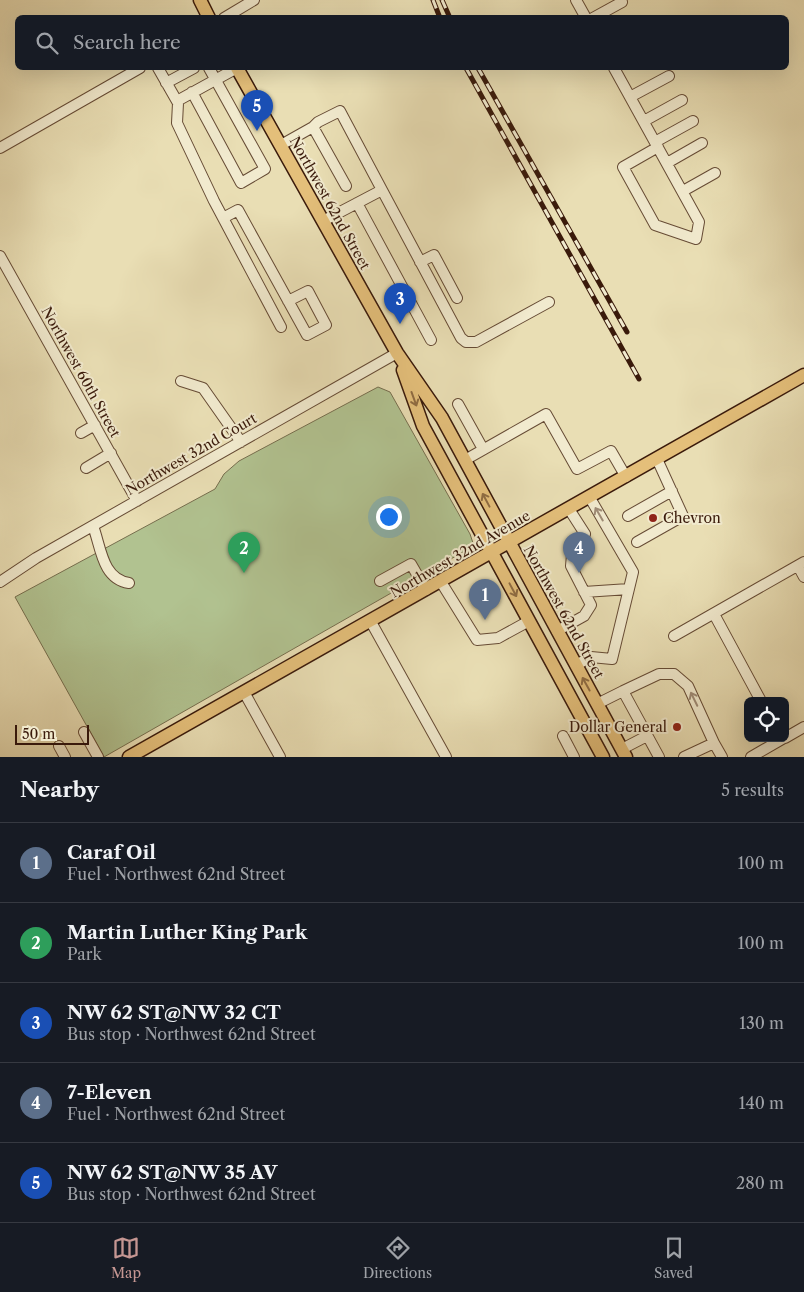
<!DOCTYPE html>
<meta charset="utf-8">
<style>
:root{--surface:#171b24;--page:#20242c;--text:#f1f3f6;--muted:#9ea1a6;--line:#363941;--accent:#c59692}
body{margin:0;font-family:"Libre Caslon Text",serif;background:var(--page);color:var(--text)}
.controls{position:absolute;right:15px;bottom:15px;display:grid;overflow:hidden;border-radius:8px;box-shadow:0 5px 20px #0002}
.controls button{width:45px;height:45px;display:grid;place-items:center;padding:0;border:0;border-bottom:1px solid var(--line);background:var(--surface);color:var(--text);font:25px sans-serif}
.scale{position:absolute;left:15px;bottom:12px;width:74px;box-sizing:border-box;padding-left:5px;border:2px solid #3a1a0b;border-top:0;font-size:14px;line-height:18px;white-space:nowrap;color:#3a1a0b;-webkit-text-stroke:4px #f1eace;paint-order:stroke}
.you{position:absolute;left:388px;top:516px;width:18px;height:18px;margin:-12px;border:4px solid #fff;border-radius:50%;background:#1a73e8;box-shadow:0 0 0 8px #1a73e833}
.badge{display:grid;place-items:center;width:32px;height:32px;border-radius:50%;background:var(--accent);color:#fff;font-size:16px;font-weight:700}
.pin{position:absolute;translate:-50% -41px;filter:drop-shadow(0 1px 2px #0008)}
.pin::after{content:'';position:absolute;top:26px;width:18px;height:15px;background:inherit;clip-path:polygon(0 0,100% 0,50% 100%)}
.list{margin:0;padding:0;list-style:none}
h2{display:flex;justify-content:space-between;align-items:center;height:65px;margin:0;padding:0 20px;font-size:21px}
h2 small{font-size:16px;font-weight:400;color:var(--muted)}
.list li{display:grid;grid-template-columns:32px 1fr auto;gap:15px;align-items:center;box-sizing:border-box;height:80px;padding:0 20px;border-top:1px solid var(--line)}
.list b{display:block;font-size:19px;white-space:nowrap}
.list p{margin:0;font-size:16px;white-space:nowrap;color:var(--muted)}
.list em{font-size:16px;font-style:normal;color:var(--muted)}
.icon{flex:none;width:28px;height:28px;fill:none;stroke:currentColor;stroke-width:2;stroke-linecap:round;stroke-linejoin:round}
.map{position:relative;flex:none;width:804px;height:757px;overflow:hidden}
.search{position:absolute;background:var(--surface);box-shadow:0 5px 20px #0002;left:15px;right:15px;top:15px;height:55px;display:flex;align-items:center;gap:12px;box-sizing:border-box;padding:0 18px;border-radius:8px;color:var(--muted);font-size:19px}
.sheet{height:465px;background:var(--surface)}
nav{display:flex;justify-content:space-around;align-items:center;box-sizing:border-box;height:70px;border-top:1px solid var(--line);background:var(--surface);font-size:14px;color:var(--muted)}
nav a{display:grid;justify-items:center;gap:2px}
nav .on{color:var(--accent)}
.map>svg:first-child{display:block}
.green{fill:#b1c290;stroke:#766e4e}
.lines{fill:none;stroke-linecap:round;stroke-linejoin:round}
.minor-casing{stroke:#664b35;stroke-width:12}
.major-casing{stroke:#3a1a0b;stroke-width:15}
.minor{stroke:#f1eace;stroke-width:10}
.major{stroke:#e4bf7a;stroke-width:12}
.rail-casing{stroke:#3a1a0b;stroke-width:5}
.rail{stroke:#f1eace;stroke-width:3;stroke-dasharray:9;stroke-linecap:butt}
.oneway{stroke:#8f6c42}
.oneway2{stroke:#9f8c76}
.poi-dot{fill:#8f2418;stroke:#f1eace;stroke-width:2}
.labels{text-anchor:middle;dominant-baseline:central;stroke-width:4;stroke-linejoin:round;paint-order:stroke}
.street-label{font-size:14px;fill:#3a1a0b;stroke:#f1eace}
.poi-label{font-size:14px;fill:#3a1a0b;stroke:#f1eace;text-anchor:start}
</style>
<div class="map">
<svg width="804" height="757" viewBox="0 0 804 757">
<rect width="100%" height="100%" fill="#e9deb4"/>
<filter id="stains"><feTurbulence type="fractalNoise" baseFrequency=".004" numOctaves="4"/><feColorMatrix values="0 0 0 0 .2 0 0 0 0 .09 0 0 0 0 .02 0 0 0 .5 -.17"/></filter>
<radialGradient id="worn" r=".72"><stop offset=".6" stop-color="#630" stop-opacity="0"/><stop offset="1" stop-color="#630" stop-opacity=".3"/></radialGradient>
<path class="green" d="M378 387 390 392 470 534 473 543 470 548 104 757 15 597 215 489 224 474 239 461Z"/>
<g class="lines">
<g class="minor-casing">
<path id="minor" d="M576 0 586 18
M224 18 254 0
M593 18 622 2
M158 68 178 103 177 123 214 201 281 327
M614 68 699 222 696 239 655 225 623 167 658 147
M166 83 194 68
M192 92 241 183 265 169 209 68
M630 97 669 76
M177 101 237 68
M644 121 682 100
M313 127 318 122 340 111 382 190
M655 142 693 121
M281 145 313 127 346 186
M0 148 140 68
M667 163 702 143
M683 191 715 173
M357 203 431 340
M223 218 238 210 307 335 326 325 308 291 288 301
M323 221 382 190 461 338 466 342H476L549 302
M0 256 137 501
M420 262 434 255 457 298
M181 381 203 388 241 442
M458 404 483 449
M81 433 95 425
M465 460 546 414 577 469 611 451 626 477
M86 468 111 453
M628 516 672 491
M93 526C101 547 102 579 129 583
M637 542 683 516 657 459
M798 566 804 577
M380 581 411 564 426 590
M0 582 36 558 397 353
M441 582 477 640 498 638 529 621
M584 592 629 589
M714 614 761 701
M371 622 446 757
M557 631 584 616 591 605 571 566 572 555 585 534 569 509
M674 636 804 562
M576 665 591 657 612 659 633 572 590 498
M623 691 659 674H674L688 686 714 743
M244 692 280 757
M597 704 623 691 659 757
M84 732 98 757
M563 736 574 757
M785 738 804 727
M59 746 65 757
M622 749 647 736
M684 757 714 743 722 757
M751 757 784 738"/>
</g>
<g class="major-casing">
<path id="major" d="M200 0 209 18
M237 68 397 353 442 418 626 757
M403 370 423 426 603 757
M129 757 804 375"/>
</g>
<use href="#minor" class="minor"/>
<use href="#major" class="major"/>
<g class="rail-casing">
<path id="rail" d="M433 0 440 18
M442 0 450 18
M466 68 639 379
M478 68 627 332"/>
</g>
<use href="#rail" class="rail"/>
</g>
<defs><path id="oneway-shaft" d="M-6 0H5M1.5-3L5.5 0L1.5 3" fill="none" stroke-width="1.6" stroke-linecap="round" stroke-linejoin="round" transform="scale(1.25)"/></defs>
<g class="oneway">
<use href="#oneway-shaft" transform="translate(414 399) rotate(70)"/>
<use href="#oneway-shaft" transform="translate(486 500) rotate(-118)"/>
<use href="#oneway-shaft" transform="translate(513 590) rotate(62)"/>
<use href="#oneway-shaft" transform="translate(586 684) rotate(-119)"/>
</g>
<g class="oneway2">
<use href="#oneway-shaft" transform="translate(599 514) rotate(-120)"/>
<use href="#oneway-shaft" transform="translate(694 699) rotate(-116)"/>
</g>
<g class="poi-dot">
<circle cx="653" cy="518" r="5"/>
<circle cx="677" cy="727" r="5"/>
</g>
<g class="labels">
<g class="street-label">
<text transform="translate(330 203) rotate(61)">Northwest 62nd Street</text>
<text transform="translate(81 372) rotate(61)">Northwest 60th Street</text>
<text transform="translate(191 454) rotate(-30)">Northwest 32nd Court</text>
<text transform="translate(460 554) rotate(-30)">Northwest 32nd Avenue</text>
<text transform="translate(564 612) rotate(61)">Northwest 62nd Street</text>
</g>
<g class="poi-label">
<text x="663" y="518">Chevron</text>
<text x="667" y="727" text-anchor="end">Dollar General</text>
</g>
</g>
<rect width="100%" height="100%" filter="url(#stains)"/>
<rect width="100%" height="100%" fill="url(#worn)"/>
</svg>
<div class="controls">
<button><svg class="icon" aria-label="locate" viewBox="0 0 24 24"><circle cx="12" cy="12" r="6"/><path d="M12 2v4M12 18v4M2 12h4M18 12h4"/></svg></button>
</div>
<div class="scale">50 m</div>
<div class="you"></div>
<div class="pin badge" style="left:485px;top:620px;background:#5c6f8a">1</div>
<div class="pin badge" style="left:244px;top:573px;background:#2e9e5b">2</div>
<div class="pin badge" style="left:400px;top:324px;background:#1a4fb4">3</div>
<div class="pin badge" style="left:579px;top:573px;background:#5c6f8a">4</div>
<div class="pin badge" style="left:257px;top:131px;background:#1a4fb4">5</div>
<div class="search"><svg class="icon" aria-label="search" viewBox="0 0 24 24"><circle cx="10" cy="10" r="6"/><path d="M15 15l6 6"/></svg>Search here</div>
</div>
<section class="sheet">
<h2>Nearby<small>5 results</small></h2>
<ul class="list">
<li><span class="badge" style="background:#5c6f8a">1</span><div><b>Caraf Oil</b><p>Fuel · Northwest 62nd Street</p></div><em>100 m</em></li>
<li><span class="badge" style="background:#2e9e5b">2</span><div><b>Martin Luther King Park</b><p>Park</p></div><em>100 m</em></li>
<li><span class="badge" style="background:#1a4fb4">3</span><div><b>NW 62 ST@NW 32 CT</b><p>Bus stop · Northwest 62nd Street</p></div><em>130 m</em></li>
<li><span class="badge" style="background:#5c6f8a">4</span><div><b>7-Eleven</b><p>Fuel · Northwest 62nd Street</p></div><em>140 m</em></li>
<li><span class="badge" style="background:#1a4fb4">5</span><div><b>NW 62 ST@NW 35 AV</b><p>Bus stop · Northwest 62nd Street</p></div><em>280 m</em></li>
</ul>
</section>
<nav>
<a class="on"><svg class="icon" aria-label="map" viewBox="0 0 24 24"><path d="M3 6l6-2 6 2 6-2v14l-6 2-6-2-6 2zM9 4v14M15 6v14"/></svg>Map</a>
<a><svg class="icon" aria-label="directions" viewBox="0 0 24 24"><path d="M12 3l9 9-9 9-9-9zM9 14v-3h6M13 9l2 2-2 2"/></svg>Directions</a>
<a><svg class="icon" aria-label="saved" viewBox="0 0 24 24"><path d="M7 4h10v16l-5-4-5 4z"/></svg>Saved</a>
</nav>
